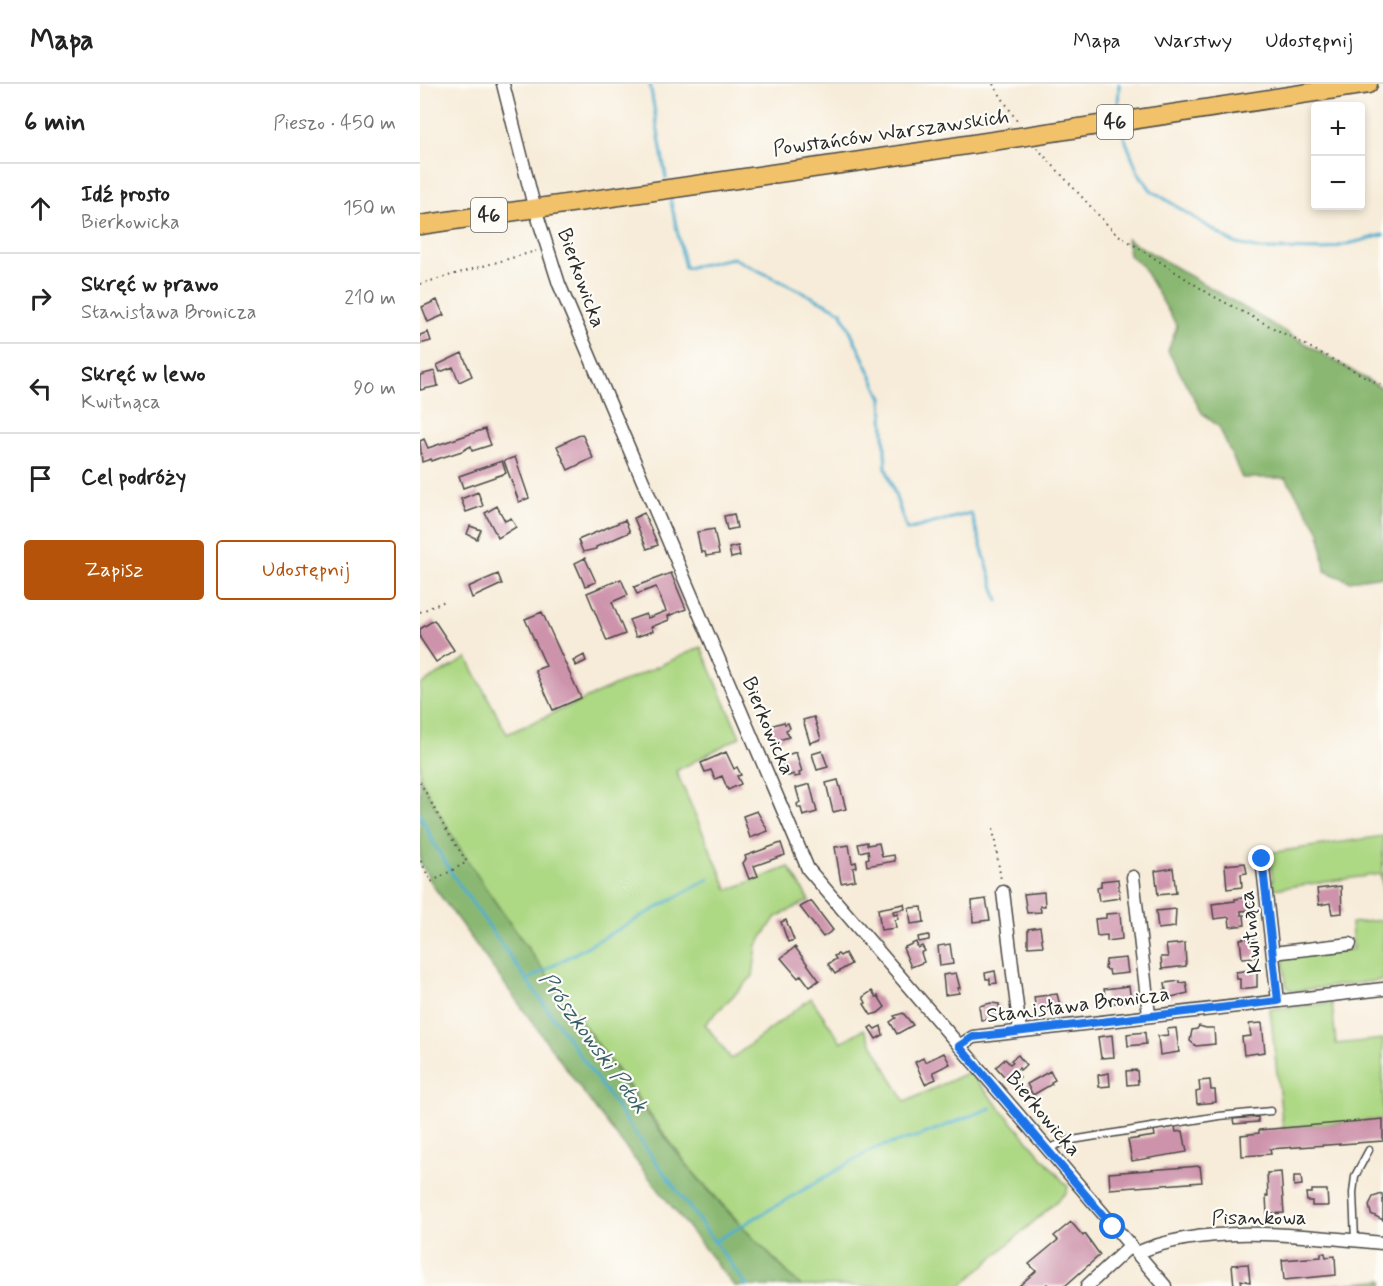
<!DOCTYPE html>
<html lang="pl">
<meta charset="utf-8">
<style>
:root{--surface:#fff;--page:#f2f2f2;--text:#222;--muted:#767676;--line:#e0e0e0;--accent:#b45309}
body{margin:0;font-family:Mynerve,sans-serif;background:var(--page);color:var(--text)}
.controls{position:absolute;right:18px;top:18px;display:grid;overflow:hidden;border-radius:6px;box-shadow:0 3px 9px #0003}
.controls button{width:54px;height:54px;display:grid;place-items:center;padding:0;border:0;border-bottom:2px solid var(--line);background:var(--surface);color:var(--text);font:30px sans-serif}
.stop{position:absolute;width:18px;height:18px;margin:-14px;border:4px solid #1a73e8;border-radius:50%;background:#fff}
.stop.end{background:#1a73e8;border-color:#fff;box-shadow:0 2px 6px #0008}
.list{margin:0;padding:0;list-style:none}
h2{display:flex;justify-content:space-between;align-items:center;height:78px;margin:0;padding:0 24px;font-size:26px}
h2 small{font-size:20px;font-weight:400;color:var(--muted)}
.list li{display:grid;grid-template-columns:39px 1fr auto;gap:18px;align-items:center;box-sizing:border-box;height:90px;padding:0 24px;border-top:2px solid var(--line)}
.list b{display:block;font-size:22px;white-space:nowrap}
.list p{margin:0;font-size:20px;white-space:nowrap;color:var(--muted)}
.list em{font-size:20px;font-style:normal;color:var(--muted)}
.actions{display:flex;gap:12px;padding:18px 24px}
.actions a{flex:1;padding:14px 0;border:2px solid var(--accent);border-radius:6px;text-align:center;font-size:21px;color:var(--accent)}
.actions .main{background:var(--accent);color:#fff}
.icon{flex:none;width:33px;height:33px;fill:none;stroke:currentColor;stroke-width:2;stroke-linecap:round;stroke-linejoin:round}
.map{position:relative;flex:none;width:963px;height:1202px;overflow:hidden}
header{display:flex;align-items:center;gap:36px;box-sizing:border-box;height:84px;padding:0 30px;background:var(--surface);border-bottom:2px solid var(--line)}
header strong{font-size:28px}
nav{display:flex;gap:33px;margin-inline-start:auto;font-size:21px}
main{display:flex}
aside{flex:1;background:var(--surface)}
.map>svg:first-child{display:block}
.green{fill:#add884;stroke:#6c8258;stroke-width:1.5}
.forest{fill:#8ab872;stroke:#5a724e;stroke-width:1.5}
.lines{fill:none;stroke-linecap:round;stroke-linejoin:round}
.stream{stroke:#50afce;stroke-width:3}
.building{fill:#cd93ab}
.service-casing{stroke:#4a4845;stroke-width:9}
.minor-casing{stroke:#4a4845;stroke-width:15}
.primary-casing{stroke:#4a4845;stroke-width:21}
.path{stroke:#4a4845;stroke-width:2;stroke-dasharray:1.5 4.5;stroke-linecap:butt}
.service{stroke:#fff;stroke-width:6}
.minor{stroke:#fff;stroke-width:12}
.primary{stroke:#f2c26a;stroke-width:18}
.route{stroke:#1a73e8;stroke-width:8}
.labels{text-anchor:middle;dominant-baseline:central;stroke-width:4.5;stroke-linejoin:round;paint-order:stroke}
.shield{fill:#fdfcf7;stroke:#6a6a68;stroke-width:1.5}
.shield-label{font-size:20px;font-weight:bold;fill:#2b2b2b}
.street-label{font-size:21px;fill:#2b2b2b;stroke:#fdfcf7}
.water-label{font-size:22px;font-style:italic;fill:#3a606c;stroke:#fdfcf7}
</style>
<header>
<strong>Mapa</strong>
<nav><a>Mapa</a><a>Warstwy</a><a>Udostępnij</a></nav>
</header>
<main>
<aside>
<h2>6 min<small>Pieszo · 450 m</small></h2>
<ul class="list">
<li><svg class="icon" aria-label="ahead" viewBox="0 0 24 24"><path d="M12 20V5M6 11l6-6 6 6"/></svg><div><b>Idź prosto</b><p>Bierkowicka</p></div><em>150 m</em></li>
<li><svg class="icon" aria-label="right" viewBox="0 0 24 24"><path d="M7 20v-9h11M14 6l5 5-5 5"/></svg><div><b>Skręć w prawo</b><p>Stanisława Bronicza</p></div><em>210 m</em></li>
<li><svg class="icon" aria-label="left" viewBox="0 0 24 24"><path d="M17 20v-9H6M10 6l-5 5 5 5"/></svg><div><b>Skręć w lewo</b><p>Kwitnąca</p></div><em>90 m</em></li>
<li><svg class="icon" aria-label="arrive" viewBox="0 0 24 24"><path d="M6 21V4h12l-3 4 3 4H6"/></svg><div><b>Cel podróży</b></div></li>
</ul>
<div class="actions"><a class="main">Zapisz</a><a>Udostępnij</a></div>
</aside>
<div class="map">
<svg width="963" height="1202" viewBox="0 0 963 1202">
<rect width="100%" height="100%" fill="#fdfcf7"/>
<filter id="ink" filterUnits="userSpaceOnUse"><feTurbulence type="fractalNoise" baseFrequency=".0167" numOctaves="2"/><feDisplacementMap in="SourceGraphic" scale="12" xChannelSelector="R" yChannelSelector="G"/><feConvolveMatrix kernelMatrix="1 2 1 2 8 2 1 2 1" color-interpolation-filters="sRGB"/></filter>
<filter id="wash" filterUnits="userSpaceOnUse"><feTurbulence type="fractalNoise" baseFrequency=".008" numOctaves="4" result="noise"/><feDisplacementMap in="SourceGraphic" scale="24" xChannelSelector="R" yChannelSelector="G"/><feGaussianBlur stdDeviation="1.35" result="paint"/><feColorMatrix in="noise" values="0 0 0 0 0 0 0 0 0 0 0 0 0 0 0 0 0 1.4 0 .05"/><feComposite in="paint" operator="in"/></filter>
<g filter="url(#wash)">
<rect width="100%" height="100%" fill="#f7ecd9"/>
<path class="green" d="M281 563 320 653 256 687 308 806 369 783 389 816 355 834 337 861 333 892 285 940 311 975 391 914 421 958 444 945 485 1018 549 988 648 1103 646 1109 541 1202H381L337 1158 272 1087 139 908 44 774 23 740 0 694V601L47 574 87 650Z
M963 752V809L961 790 854 805 849 769Z
M963 836V896L873 907 866 902 863 873 933 865 931 839Z
M912 919 916 960 963 955V1035L863 1044 850 925Z"/>
<path class="forest" d="M707 155 963 305V492L929 497 905 487 900 448 866 394H822L799 343 782 329 748 267 757 242 722 182 709 171Z
M0 694C44 779 101 856 158 933 196 984 231 1038 272 1087 305 1127 344 1165 381 1202H314L177 1027 14 803 0 778Z
M963 1196V1202H902Z"/>
<g class="lines">
<path class="stream" d="M230 0 246 94
M698 23 699 0
M703 50 718 88 731 106 814 159 839 165 904 166 963 151
M250 113 265 184 313 174 421 227 462 314 466 384 487 446 551 429 578 517
M0 730 14 760 34 793 217 1052 327 1202
M107 896 289 795
M294 1158 455 1064 499 1052 571 1024"/>
</g>
<g id="blocks">
<path class="building" d="M17 216 24 231 8 238 2 223Z
M8 248 11 257 0 260V251Z
M42 269 52 292 39 298 33 283 20 288 17 281Z
M15 287 18 302 0 306V291Z
M65 345 71 361 52 367 51 362 42 367 11 377V375L2 378 0 357 4 355 8 364Z
M162 350 173 374 148 386 137 362Z
M95 373 109 414 99 418 84 377Z
M82 377 86 389 43 404 39 392Z
M58 408 63 422 46 428 41 415Z
M77 422 85 437 91 434 96 443 78 454 65 429Z
M224 429 238 461 227 465 214 434Z
M314 430 317 444 307 446 304 432Z
M205 436 210 448 176 463V465L163 468 158 456Z
M50 442 61 446 57 455 47 450Z
M294 445 299 470 286 472 285 468H281L277 448Z
M318 462 320 472 311 474 309 464Z
M165 474 176 498 165 502 155 479Z
M251 489 266 525 248 532 249 536 231 543 233 547 216 553 209 536 226 530 228 534 246 527 236 503 217 510 214 503Z
M78 490 82 500 52 514 48 503Z
M201 495 208 511 192 518 205 550 187 557 167 509Z
M122 528 161 614 133 626 115 586 126 582 105 535Z
M14 536 34 566 16 578 0 554V545Z
M164 571 166 577 156 582 153 577Z
M394 633 401 655 390 659 383 636Z
M364 638 365 640 368 639 370 644 366 646 369 653 355 657 350 642Z
M402 667 408 683 397 686 392 670Z
M306 668 314 685 317 683 321 691 317 692 321 700 308 706 302 692 295 695 291 686 285 688 281 679Z
M376 668 382 688 379 689 380 692 375 693 374 690 368 692 361 673Z
M418 696 426 725 413 728 406 699Z
M390 700 397 728 383 732 381 724H378L377 720 380 718 376 704Z
M337 727 348 747 330 754 323 732Z
M447 758V761L459 759 462 773 474 771 475 777 447 782 446 775 449 774 448 766 440 768 438 760Z
M361 759 365 771 334 782 338 792 329 795 323 779 326 775 325 772Z
M429 761 432 779 436 778 437 783 433 784 435 796 421 799 415 763Z
M825 779 827 789 821 790 822 803 807 805 805 781Z
M753 784 756 809 738 811 735 787Z
M698 795 700 814 679 817 677 804 681 803V797Z
M921 802 922 829 912 830 910 819 899 821 897 805Z
M624 808 625 822H620L621 828 607 829 604 810Z
M830 813 831 826 821 827V831H824L825 841 810 843 809 833 794 835 792 820 815 817V815Z
M566 815 570 836 553 838 552 817Z
M391 817 413 846 403 853 380 823Z
M484 820 485 825 473 827 474 831 478 830V835L475 836 476 844 461 846 458 825Z
M502 823 504 838 491 840 489 824Z
M756 825 755 843 738 845 736 827Z
M700 829 702 855 687 857V851L677 852 675 835 686 834V830Z
M366 836 374 856 368 858 361 838Z
M620 843 623 862 608 863V845Z
M509 851V856L499 858 498 853Z
M834 853 836 873 822 874 820 855Z
M496 858 498 864 502 862 505 867 501 869 504 878 491 883 483 864Z
M765 859 766 882 742 885 741 873H748L746 861Z
M530 860 533 880 520 882 518 862Z
M375 863 399 896 390 903 381 891 378 894 361 874Z
M425 869 431 880 415 890 408 880 416 875 414 872 418 870 420 872Z
M706 874 708 889 690 891 689 886 685 885 686 876Z
M837 885V903L820 905V895H817L816 888Z
M575 887 577 899 570 900V895H566L565 889Z
M536 889 540 904H538L539 909 525 911 523 891Z
M760 897V899L766 898 768 909 747 914 744 906H746L745 899Z
M709 902 711 917 686 920 684 905Z
M452 907 456 913 458 912 465 923 458 929 451 931 444 920 446 919 443 913Z
M637 910 641 925 616 928 614 913Z
M571 919 579 920 581 934 561 936 559 922Z
M483 929 493 941 477 950 470 938 476 934 474 932Z
M842 939 845 968 824 971 822 953 831 952 829 940Z
M452 942 455 945 461 942 463 951 456 955 449 944Z
M779 942 786 944H794L795 960 776 962 770 957 772 946 777 945Z
M756 944 759 968 740 971 738 952 748 951 747 945Z
M725 948 726 960 708 962 707 950Z
M692 951 694 973 681 974 678 953Z
M524 969 530 980 513 988 516 995 505 1000 495 978 503 974 505 978Z
M598 971 606 981 600 986 599 984 595 987 600 993 591 1000 576 983 585 975 590 980 593 978 591 976Z
M717 986 718 1000 707 1001 706 987Z
M630 987 635 996 631 998 632 1000 613 1011 607 1000Z
M689 989 690 1002 679 1003 678 991Z
M790 996 791 1006H795L796 1018 777 1020 776 1008 780 1007 779 997Z
M838 1033V1038L814 1040 813 1035Z
M963 1035V1057L850 1065 851 1070 822 1072 821 1051 839 1049V1046Z
M755 1043 756 1048 763 1047 767 1068 712 1077 708 1056 735 1052 734 1046Z
M780 1082 782 1098 690 1105 689 1089Z
M861 1088 864 1129 847 1130 846 1112H848L847 1089Z
M874 1092H881L882 1101 874 1102Z
M892 1106H907L908 1122H892V1117H887L886 1109H892Z
M962 1110 963 1117V1136L951 1130 949 1121 953 1113Z
M651 1138 663 1152 665 1150 680 1171 645 1202H629L627 1200 625 1202H599L616 1187 609 1180 638 1156 634 1152Z
M901 1169H905L906 1173 915 1172 916 1191 864 1196 862 1176 901 1173Z
M828 1180 830 1198 821 1196 822 1202H814L812 1181Z"/>
</g>
</g>
<g filter="url(#ink)">
<use href="#blocks" fill-opacity="0" stroke="#4a4845" stroke-width="1.5"/>
<g class="lines">
<g class="service-casing">
<path id="service" d="M628 1065 646 1057 799 1032 851 1027
M935 1156 933 1109 935 1092 949 1066"/>
</g>
<g class="minor-casing">
<path id="minor" d="M83 0 113 118 139 200 388 785 745 1202
M842 775 858 917
M713 793 729 931
M583 808 600 947
M853 869 930 860
M539 962 553 953 963 905
M717 1169C785 1138 889 1152 963 1159
M667 1202 710 1162"/>
</g>
<g class="primary-casing">
<path id="primary" d="M0 141 441 77 948 0"/>
</g>
<path class="path" d="M573 0 599 40
M617 64 694 148 791 211 963 302
M0 200 116 167
M0 528 25 517
M0 698 25 744 47 778 11 798 0 775
M573 745 581 796"/>
<use href="#service" class="service"/>
<use href="#minor" class="minor"/>
<use href="#primary" class="primary"/>
</g>
</g>
<g class="lines" filter="url(#ink)">
<path class="route" d="M693 1143 539 962 553 953 858 917 842 775"/>
</g>
<g class="labels">
<g class="shield">
<rect x="677" y="21" width="36" height="34" rx="4.5"/>
<rect x="51" y="114" width="36" height="34" rx="4.5"/>
</g>
<g class="shield-label">
<text x="695" y="38">46</text>
<text x="69" y="131">46</text>
</g>
<g class="street-label">
<text transform="translate(471 49) rotate(-8)">Powstańców Warszawskich</text>
<text transform="translate(161 194) rotate(70)">Bierkowicka</text>
<text transform="translate(348 642) rotate(67)">Bierkowicka</text>
<text transform="translate(831 848) rotate(-96)">Kwitnąca</text>
<text transform="translate(658 921) rotate(-7)">Stanisława Bronicza</text>
<text transform="translate(623 1030) rotate(50)">Bierkowicka</text>
<text x="839" y="1134">Pisankowa</text>
</g>
<g class="water-label">
<text transform="translate(173 959) rotate(54)">Prószkowski Potok</text>
</g>
</g>
</svg>
<div class="controls">
<button>+</button>
<button>−</button>
</div>
<div class="stop" style="left:693px;top:1143px"></div>
<div class="stop end" style="left:842px;top:775px"></div>
</div>
</main>
